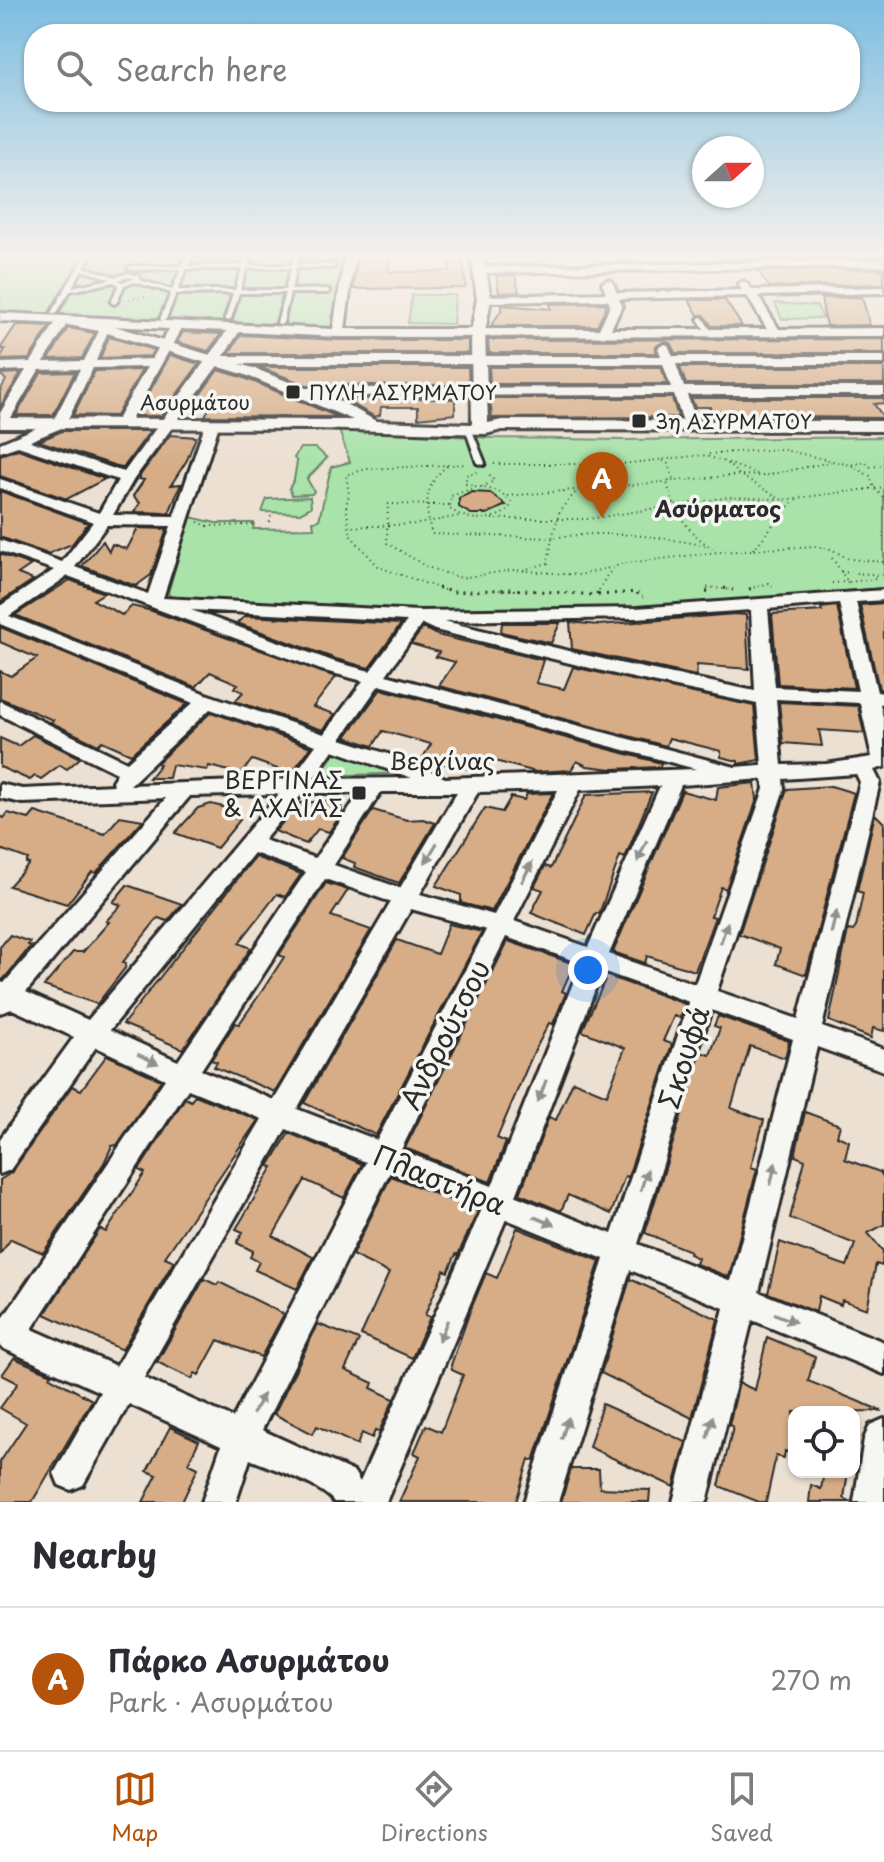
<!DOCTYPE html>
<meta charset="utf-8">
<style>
:root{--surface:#fff;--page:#f7f7f7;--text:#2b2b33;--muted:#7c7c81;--line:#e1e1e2;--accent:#b45309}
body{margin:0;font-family:"Playpen Sans",sans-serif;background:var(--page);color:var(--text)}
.controls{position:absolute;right:24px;bottom:24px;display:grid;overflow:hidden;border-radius:16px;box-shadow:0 2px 6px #0004}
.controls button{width:72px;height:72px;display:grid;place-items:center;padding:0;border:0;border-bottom:2px solid var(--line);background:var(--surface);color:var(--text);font:40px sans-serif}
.compass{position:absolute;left:692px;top:136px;width:72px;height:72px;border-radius:50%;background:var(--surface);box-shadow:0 2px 6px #0004;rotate:69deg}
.you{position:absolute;left:588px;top:970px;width:28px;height:28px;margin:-20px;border:6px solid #fff;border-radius:50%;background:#1a73e8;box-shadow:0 0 0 12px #1a73e833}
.badge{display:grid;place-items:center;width:52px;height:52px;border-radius:50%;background:var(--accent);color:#fff;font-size:26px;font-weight:700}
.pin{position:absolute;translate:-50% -66px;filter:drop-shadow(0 2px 4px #0008)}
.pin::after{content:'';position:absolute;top:42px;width:28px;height:24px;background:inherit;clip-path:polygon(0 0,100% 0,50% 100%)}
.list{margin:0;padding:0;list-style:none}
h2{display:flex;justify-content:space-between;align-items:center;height:104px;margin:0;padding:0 32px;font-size:34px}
h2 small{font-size:26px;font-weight:400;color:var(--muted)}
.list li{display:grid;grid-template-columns:52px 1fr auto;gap:24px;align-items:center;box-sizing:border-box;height:144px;padding:0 32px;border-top:2px solid var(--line)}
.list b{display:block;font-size:30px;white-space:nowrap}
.list p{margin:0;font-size:26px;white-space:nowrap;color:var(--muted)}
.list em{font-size:26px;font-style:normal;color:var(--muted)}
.icon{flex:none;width:44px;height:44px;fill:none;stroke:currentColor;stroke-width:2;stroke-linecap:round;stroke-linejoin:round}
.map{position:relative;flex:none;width:884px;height:1502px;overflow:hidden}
.search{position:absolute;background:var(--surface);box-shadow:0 2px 6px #0004;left:24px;right:24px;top:24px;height:88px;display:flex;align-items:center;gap:20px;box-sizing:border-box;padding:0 28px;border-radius:32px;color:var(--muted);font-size:30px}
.sheet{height:248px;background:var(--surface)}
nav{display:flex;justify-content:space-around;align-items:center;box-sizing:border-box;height:112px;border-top:2px solid var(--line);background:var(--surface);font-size:22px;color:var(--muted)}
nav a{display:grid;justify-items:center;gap:4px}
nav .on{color:var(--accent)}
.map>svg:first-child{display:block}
.green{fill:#a9e3a9;stroke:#6a876a;stroke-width:2}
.building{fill:#d6ad87;stroke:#2b2b2b;stroke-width:2}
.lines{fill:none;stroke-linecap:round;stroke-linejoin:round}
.service-casing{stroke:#2b2b2b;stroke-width:6}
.minor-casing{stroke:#2b2b2b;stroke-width:6}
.tertiary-casing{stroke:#2b2b2b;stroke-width:6}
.path-far1{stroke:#2b2b2b;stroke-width:2;stroke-dasharray:1 4;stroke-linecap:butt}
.path{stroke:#2b2b2b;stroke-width:3;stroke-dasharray:2 6;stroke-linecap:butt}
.service{fill:#f6f6f2;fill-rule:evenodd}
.minor{fill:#f6f6f2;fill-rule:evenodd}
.tertiary{fill:#f6f6f2;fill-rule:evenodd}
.oneway{fill:#90908e}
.poi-dot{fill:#2b2b2b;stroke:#f6f6f2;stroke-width:3}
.labels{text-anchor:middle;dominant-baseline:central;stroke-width:7;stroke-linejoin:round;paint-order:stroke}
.far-poi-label{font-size:20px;fill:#2b2b2b;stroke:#f6f6f2;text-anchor:start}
.far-street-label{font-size:20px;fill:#2b2b2b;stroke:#f6f6f2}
.far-neighbourhood-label{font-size:22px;font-weight:bold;fill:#2b2b2b;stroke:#f6f6f2}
.street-label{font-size:24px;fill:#2b2b2b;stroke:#f6f6f2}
.poi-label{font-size:24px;fill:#2b2b2b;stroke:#f6f6f2;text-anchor:end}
.near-street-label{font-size:28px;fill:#2b2b2b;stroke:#f6f6f2}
</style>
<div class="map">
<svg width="884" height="1502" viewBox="0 0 884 1502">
<rect width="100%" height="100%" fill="#ece0d2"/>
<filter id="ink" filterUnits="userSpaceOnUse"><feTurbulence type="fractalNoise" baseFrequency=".0125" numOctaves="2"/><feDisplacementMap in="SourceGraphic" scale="16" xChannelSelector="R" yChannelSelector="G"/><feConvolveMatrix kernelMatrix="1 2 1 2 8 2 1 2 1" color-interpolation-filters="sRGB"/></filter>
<g filter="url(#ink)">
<path class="green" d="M0 254H344L332 329 0 314Z
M412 295H455L453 324 408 323Z
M775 303 817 306 823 318 782 319Z
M339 430 491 438 622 440 884 437V588L608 610 407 609 171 597 168 593 190 517 216 523H254L253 529 314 528 313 521 319 520 331 467 350 462Z
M300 448H316L327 458 307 479 314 491 312 494 292 495 289 488 294 480 297 462 294 458Z
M310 497 311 507 300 513 262 512 267 499Z
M336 752 416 773 318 776Z"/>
<path class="building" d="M449 254H462L466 286 464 288 353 289 358 255H390L389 272 450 271Z
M777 254H884V257L749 259 747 256Z
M884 269V284L769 287 758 271Z
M515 275 519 292 499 293 496 276Z
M862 297 870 325 826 326 821 298Z
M689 300H725L742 326H712L704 315H698Z
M605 303 606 307 597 326H491L502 309V305L551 309 550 304Z
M16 325 50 326 29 359 0 360 5 349H0Z
M68 328 95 333 82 358 49 359Z
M183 332 221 334 208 351 177 342Z
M241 335 338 340H468V353H229Z
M109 337 154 350 150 356 100 358Z
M884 339V353H675L671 344 665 341 655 347 657 353H489L488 340Z
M170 355 199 364 161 416H136Z
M259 367H468L469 385H306Z
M489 367H661L667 384H490Z
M680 367H884V384H686Z
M142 370 116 416 73 415 95 371Z
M218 370 242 377 338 417 205 416 211 405 193 404Z
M75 372 53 415H16L41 373Z
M21 373 0 407V391L6 380 0 374Z
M490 398H672L678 417 492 418Z
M691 398H884V403L874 404 884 418 713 416 710 407H695Z
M342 399H455V414L418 418V407H381L380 415 375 417Z
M62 431H150L123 468 39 441Z
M170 435 196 437 187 460 171 485 181 484 169 513 134 512 140 503 133 496 144 480 139 479 141 474Z
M18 449 105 479 67 499 0 476V455Z
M0 491 88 523 72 544 48 554 0 537Z
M472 492 490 493 506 505 487 514H471L459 507V498Z
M138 528 167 529 151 575 136 586 82 566 103 541 109 551 112 544 127 549Z
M0 554 31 565 18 574 33 580 0 602Z
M70 580 104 593 93 600 122 615 132 606 152 611 336 677 313 707 335 714 323 730 235 701 243 692 234 688 238 684 210 672 196 687 15 615Z
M884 603V690L879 689 860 605Z
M837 606 854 688 778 684 772 614 822 611 821 608Z
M735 614 746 615 749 669 697 665 696 676 572 649 570 622 598 625Z
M245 616 401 624 369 668 336 659 237 623Z
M502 623H560L551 643 501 632Z
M0 627 187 704 131 754 102 741 98 745 50 722 53 720 0 698V671L11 676 37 658 0 642Z
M423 628 437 635 543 660 536 683 564 689 573 667 754 706 759 760 738 764V761L721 757V751L669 738 666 746 439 686 455 662 436 657 439 652 411 644Z
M381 689 661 763 660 767 612 769 587 766 577 761 571 770 536 772 491 760 485 771 474 770 422 759 431 744 383 731 373 746 346 737Z
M779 702 858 706 864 733 819 730 822 746 783 743Z
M211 712 311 747 293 771 286 772 252 760 241 774 209 766 207 770 172 765 169 778H149L160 764 157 763Z
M33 735 80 758 67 769 60 765 41 779 35 776 30 780 0 767V738L18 746Z
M755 783 757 799 726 889 721 887 711 916 715 917 695 971 647 956 645 963 613 952 682 791 716 800 718 787Z
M831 786 854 793 806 975 776 964 780 949 739 934 787 789Z
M652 792 625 858 620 856 599 914 596 913 586 935 531 913 543 890 534 887 545 866 551 868 586 795Z
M553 793 492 911 461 903V895L436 886 485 808 502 812 511 797 524 800 527 794Z
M340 800 342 813 329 832 318 829 306 844 275 831 300 803Z
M211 804 239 811 233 817 240 820 217 848 175 833 198 808Z
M373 810 407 820 423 819 435 823 399 883 354 867 355 863 342 858Z
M35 812 105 834 120 816 143 820 96 873 92 872 67 904 9 886 29 864 26 863 28 859 0 849V816L4 818 8 813 29 819Z
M875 814 884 823V1031L873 1028 871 1038 829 1021 848 930 853 931 856 927 863 893 857 891Z
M255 857 301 874 285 897 277 894 239 943 251 948 183 1049 123 1024Z
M326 883 348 890 331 916 371 930 275 1092 214 1067 217 1062 211 1060 235 1023 239 1024 262 991 284 957 279 955Z
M127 885 182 904 168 921 158 918 123 962 126 963 125 968 97 1004 44 986 73 952H83L109 922 106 921 121 905 113 902Z
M449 924 482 932 376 1135 304 1103 397 940 437 954Z
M10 935 30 942 28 945 31 946 3 980 0 979V947Z
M508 941 574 964 562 991 566 993 553 1024 549 1023 532 1056 497 1138 506 1142 490 1182 405 1148Z
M605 975 685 1004 680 1018 674 1016 663 1041 672 1044 628 1177 625 1176 611 1214 568 1195 561 1211 520 1194 549 1117 556 1120 573 1081 607 1095 625 1048 582 1031 605 980Z
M718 1016 789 1041 785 1058 750 1046 731 1108 764 1120 751 1167 757 1169 729 1277 696 1264 698 1258 689 1254 690 1251 645 1233 701 1052 710 1055 720 1028 714 1026Z
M107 1055 161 1080 117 1145 112 1146 104 1163 43 1253 11 1239 0 1254V1180L12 1172 72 1086 81 1090Z
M195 1095 258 1120 165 1257 174 1261 122 1350 45 1314 100 1229 106 1232 145 1173 139 1170 185 1098 191 1101Z
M805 1112 840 1125 837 1136 849 1141 845 1159 880 1172 884 1178V1225L868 1233 883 1251 882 1266 876 1264 867 1309 842 1300 841 1305 819 1296 816 1312 768 1293 780 1242 847 1266 855 1244 790 1218 805 1160 795 1156Z
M289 1133 362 1164 344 1198 305 1180 273 1236 313 1257 297 1289 255 1270 259 1262 250 1257 253 1251 237 1243 243 1232 236 1229 273 1167 269 1166Z
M391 1176 478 1211 458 1255 456 1254 448 1272 444 1270 425 1315 430 1317 412 1358 361 1335 389 1273 352 1255Z
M517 1228 600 1261 534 1461 529 1459 516 1502H399L420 1456 414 1453 426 1425 441 1432 463 1375 452 1370 451 1365 470 1311 486 1273 497 1278Z
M204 1279 217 1285 219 1282 284 1314 261 1357 218 1340 199 1375 195 1373 192 1379 157 1362Z
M630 1279 718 1319 692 1418 601 1373Z
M318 1324 359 1340 345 1370 373 1383 371 1388 394 1399 379 1432 375 1431 372 1438 362 1433 357 1445 317 1426 313 1434 274 1414Z
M767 1337 815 1357 808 1381 882 1411 794 1412 791 1454 785 1451 784 1458 776 1456 766 1502H759L719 1486 733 1427 729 1425 739 1383 755 1390Z
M14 1358 52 1374 50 1377 92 1400 32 1502H0V1462L26 1423 0 1408 18 1383 2 1375Z
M602 1404 686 1442 674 1487 589 1447Z
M170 1427 199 1441 188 1463 198 1468 182 1502H143L157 1475 147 1471Z
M571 1469H599L600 1488 650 1490 649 1502H561Z
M824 1472H848L844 1498 851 1502H809L811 1485 821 1489Z"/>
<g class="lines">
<g class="service-casing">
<path id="service" d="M86 254H92L84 267 116 277 128 273 139 276 140 280 172 290 181 269 131 270 128 268 131 266H182L187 254H193L188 266 243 265 246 254H252L248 265H292L294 254H300L297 265 332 264 335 266 332 268H296L291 290 327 289 330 291 327 293H290L283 323 280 325 277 323 285 293H239L231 319 228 321 225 319 233 293 176 294 166 319 163 321 160 319 171 293 135 282 124 285 117 302 114 304 111 302 119 285 114 282 70 291 56 314H52L51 313ZM247 268H291L285 290H240ZM186 269H242L235 290H178ZM82 270 111 279 72 287ZM128 277 134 279 122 282 118 280Z
M701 317 703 318 712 332 711 333 706 332 698 319Z
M466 427 471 428 485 463 484 465 477 463 465 428Z"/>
</g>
<g class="minor-casing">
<path id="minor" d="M345 254H355L345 329H599L610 306 608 300 484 302 478 299 484 296 606 293 602 283 608 280 612 281 617 293 742 290 738 284 744 281 753 290 884 287V293L758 296 779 329 884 328V336L338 337 239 332 224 356H661L658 348 664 344 668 345 673 356H884V364H676L684 387H884V395H687L698 425 691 429 684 425 674 395 303 396 296 392 303 388 671 387 663 364H219L134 479 113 515 174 516 205 425 212 421 219 425 163 598 419 611 636 608 884 590V600L856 602 877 692 884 693V703L880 704 884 722V767L874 770 880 782 822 1027 884 1049V1071L817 1047 759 1292 884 1342V1374L752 1320 707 1502H673L724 1308 630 1270 558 1502H524L604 1259 506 1219 386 1502H334C323 1485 270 1468 250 1459L236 1502H202L221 1446 129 1404 83 1485 71 1490 59 1485 54 1473 100 1392 0 1347V1316L4 1317 165 1079 96 1047 10 1170 0 1174V1139L74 1037 12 1009 0 1013V982L4 983 166 798 22 803 0 798V784L22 789 114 785 112 781 117 773 0 715V701L127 762 193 703 0 624V606L54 570 0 551V540L62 562 93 522 0 488V479L99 513 118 480 18 446 0 452V443L53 421 80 369 39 370 8 423 1 427 0 413 26 370 0 371V363L31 362 59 317 63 316 333 329ZM747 296 767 329H611L622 306 619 299ZM67 324 102 325 84 361 44 362ZM110 326 169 329 152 359 96 361ZM181 329 227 331 124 472 30 441 64 427 93 368 147 367 114 425 126 428ZM107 525 171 526 148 594 75 567ZM68 576 321 670 363 681 324 734 206 694 9 616ZM839 603 858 691 775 687 768 609ZM191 610 407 621 370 671 335 662ZM751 610 755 691 619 663 444 621 636 618ZM422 624 435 630 619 675 757 704 762 765 735 767 386 675ZM379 685 696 769 445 778 410 761 341 739ZM776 699 860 703 872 757 826 764 782 765ZM210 709 316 745 291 779 130 785ZM333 750 412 778 313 779ZM856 774 860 782 798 1019 717 991 784 789 783 779ZM763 779 764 789 695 984 609 954 681 785ZM660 786 588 947 514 921 580 790ZM558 790 494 915 420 894 478 792ZM381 792H457L400 888 334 865ZM303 793H360L315 858 264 840ZM279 794 88 1020 26 992 190 796ZM254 853 306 872 178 1061 110 1030ZM325 879 391 902 274 1100 201 1070ZM411 909 486 930 377 1140 297 1109ZM506 937 581 963 492 1186 401 1150ZM602 971 689 1002 612 1234 516 1196ZM711 1010 793 1039 731 1281 638 1244ZM188 1089 262 1119 116 1366 32 1329ZM286 1129 366 1162 233 1418 144 1378ZM390 1172 482 1209 360 1482 354 1472 262 1430Z
M884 260V266L480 273 475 270 480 267Z"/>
</g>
<g class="tertiary-casing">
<path id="tertiary" d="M471 254H483L491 299 485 332 488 423 502 420 884 421V431L502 430 486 434 314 429 0 428V418L353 420 243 374 104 332 63 324 0 321V313L63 316 111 325 253 368 344 403 376 421 472 424 471 332 477 299Z
M884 1419V1502H854L864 1439 870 1425Z"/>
</g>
<path class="path-far1" d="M161 255H177
M201 255 233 254
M129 299 145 296
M709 454 780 449 850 465 865 462 871 467 884 465
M663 461 668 464 673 478 667 482C673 512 690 535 716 551
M728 463 759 475
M494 464H621L703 455 725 462 740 475 782 500 884 487
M447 466C424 484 424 507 432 534L552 538 548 563 523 570
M852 466 870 476 874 488 884 498
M476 487 451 496 450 509C469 522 490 522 509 510L511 502 498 491 466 484V475L477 472
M482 487 494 481 489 474
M575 493 560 510 552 538C604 530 655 535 706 546
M508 496 740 475 763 476 831 462
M449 505 388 504 387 543 427 567 461 578 513 570 579 575 613 567
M492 519H588L730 497 778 499
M198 522 207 526 253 525
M270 522 271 515
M348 527 418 524 459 516
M753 549C769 534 780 510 798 499
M832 558 848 582 877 579 874 575
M841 572 884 575
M832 583 848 582
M749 589 769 583 773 588
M444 590 379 567 351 536 346 506 349 494 346 475 366 469 466 464
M499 590H520
M599 590 607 575 619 564 719 552 814 546 831 549 849 559 884 562
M708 590 706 587 732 590"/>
<path class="path" d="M438 588 452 592 511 589 596 595 600 588
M724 588 733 590
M749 589 754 588
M706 592H709L706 588
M598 595 637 592 639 597H643"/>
<use href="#service" class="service"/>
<use href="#minor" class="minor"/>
<use href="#tertiary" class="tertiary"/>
</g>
<defs><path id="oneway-solid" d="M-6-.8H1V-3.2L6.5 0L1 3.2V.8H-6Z" transform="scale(2)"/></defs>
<g class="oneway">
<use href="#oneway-solid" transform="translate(642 851) rotate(114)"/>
<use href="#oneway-solid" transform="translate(431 853) rotate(121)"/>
<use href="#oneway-solid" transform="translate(527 872) rotate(-63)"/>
<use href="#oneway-solid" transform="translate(834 922) rotate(-76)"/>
<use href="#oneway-solid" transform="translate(724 933) rotate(-71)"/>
<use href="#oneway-solid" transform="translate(148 1059) rotate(25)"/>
<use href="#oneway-solid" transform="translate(542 1091) rotate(111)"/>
<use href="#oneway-solid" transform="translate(773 1174) rotate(-77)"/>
<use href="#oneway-solid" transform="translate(644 1180) rotate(-72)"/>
<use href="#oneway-solid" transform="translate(544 1221) rotate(22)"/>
<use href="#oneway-solid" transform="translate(785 1318) rotate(22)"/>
<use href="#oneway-solid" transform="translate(443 1331) rotate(113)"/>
<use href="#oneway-solid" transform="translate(258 1404) rotate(-63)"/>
<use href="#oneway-solid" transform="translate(710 1427) rotate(-75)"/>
<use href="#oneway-solid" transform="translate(565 1428) rotate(-72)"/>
</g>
</g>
<linearGradient id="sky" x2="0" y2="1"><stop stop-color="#7cbde0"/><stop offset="0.55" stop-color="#f6f1eb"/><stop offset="1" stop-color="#f6f1eb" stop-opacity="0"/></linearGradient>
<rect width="884" height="464" fill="url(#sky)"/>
<g class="poi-dot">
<rect x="285" y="384" width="16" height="16" rx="4"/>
<rect x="631" y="413" width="16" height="16" rx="4"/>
<rect x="351" y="785" width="16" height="16" rx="4"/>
</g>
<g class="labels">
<g class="far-poi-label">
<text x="309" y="392">ΠΥΛΗ ΑΣΥΡΜΑΤΟΥ</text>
<text x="655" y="421">3η ΑΣΥΡΜΑΤΟΥ</text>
</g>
<g class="far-street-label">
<text x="195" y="402">Ασυρμάτου</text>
</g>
<g class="far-neighbourhood-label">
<text x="718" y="507">Ασύρματος</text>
</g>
<g class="street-label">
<text x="442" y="760">Βεργίνας</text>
</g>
<g class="poi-label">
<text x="343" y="779">ΒΕΡΓΙΝΑΣ<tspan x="343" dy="28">&amp; ΑΧΑΪΑΣ</tspan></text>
</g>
<g class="near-street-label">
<text transform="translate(444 1034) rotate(-63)">Ανδρούτσου</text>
<text transform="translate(683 1057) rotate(-72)">Σκουφά</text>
<text transform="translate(440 1179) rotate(22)">Πλαστήρα</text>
</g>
</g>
</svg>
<div class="controls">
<button><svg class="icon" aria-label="locate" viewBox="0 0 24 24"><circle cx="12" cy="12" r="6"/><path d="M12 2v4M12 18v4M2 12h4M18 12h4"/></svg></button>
</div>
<svg class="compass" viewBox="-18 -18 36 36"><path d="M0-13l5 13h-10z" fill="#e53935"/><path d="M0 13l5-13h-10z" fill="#7c7c81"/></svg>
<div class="you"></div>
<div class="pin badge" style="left:602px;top:518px">A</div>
<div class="search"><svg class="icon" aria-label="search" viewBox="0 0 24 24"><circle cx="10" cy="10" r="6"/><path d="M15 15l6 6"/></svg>Search here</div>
</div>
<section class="sheet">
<h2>Nearby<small></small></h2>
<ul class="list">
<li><span class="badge">A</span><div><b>Πάρκο Ασυρμάτου</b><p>Park · Ασυρμάτου</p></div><em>270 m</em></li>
</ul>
</section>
<nav>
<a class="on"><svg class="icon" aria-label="map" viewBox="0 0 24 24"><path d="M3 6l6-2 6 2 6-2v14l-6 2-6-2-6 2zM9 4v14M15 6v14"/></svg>Map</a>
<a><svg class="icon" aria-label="directions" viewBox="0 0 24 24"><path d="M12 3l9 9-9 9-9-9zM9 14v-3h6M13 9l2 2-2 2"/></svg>Directions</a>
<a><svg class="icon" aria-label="saved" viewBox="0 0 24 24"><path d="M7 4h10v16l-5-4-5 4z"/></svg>Saved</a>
</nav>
